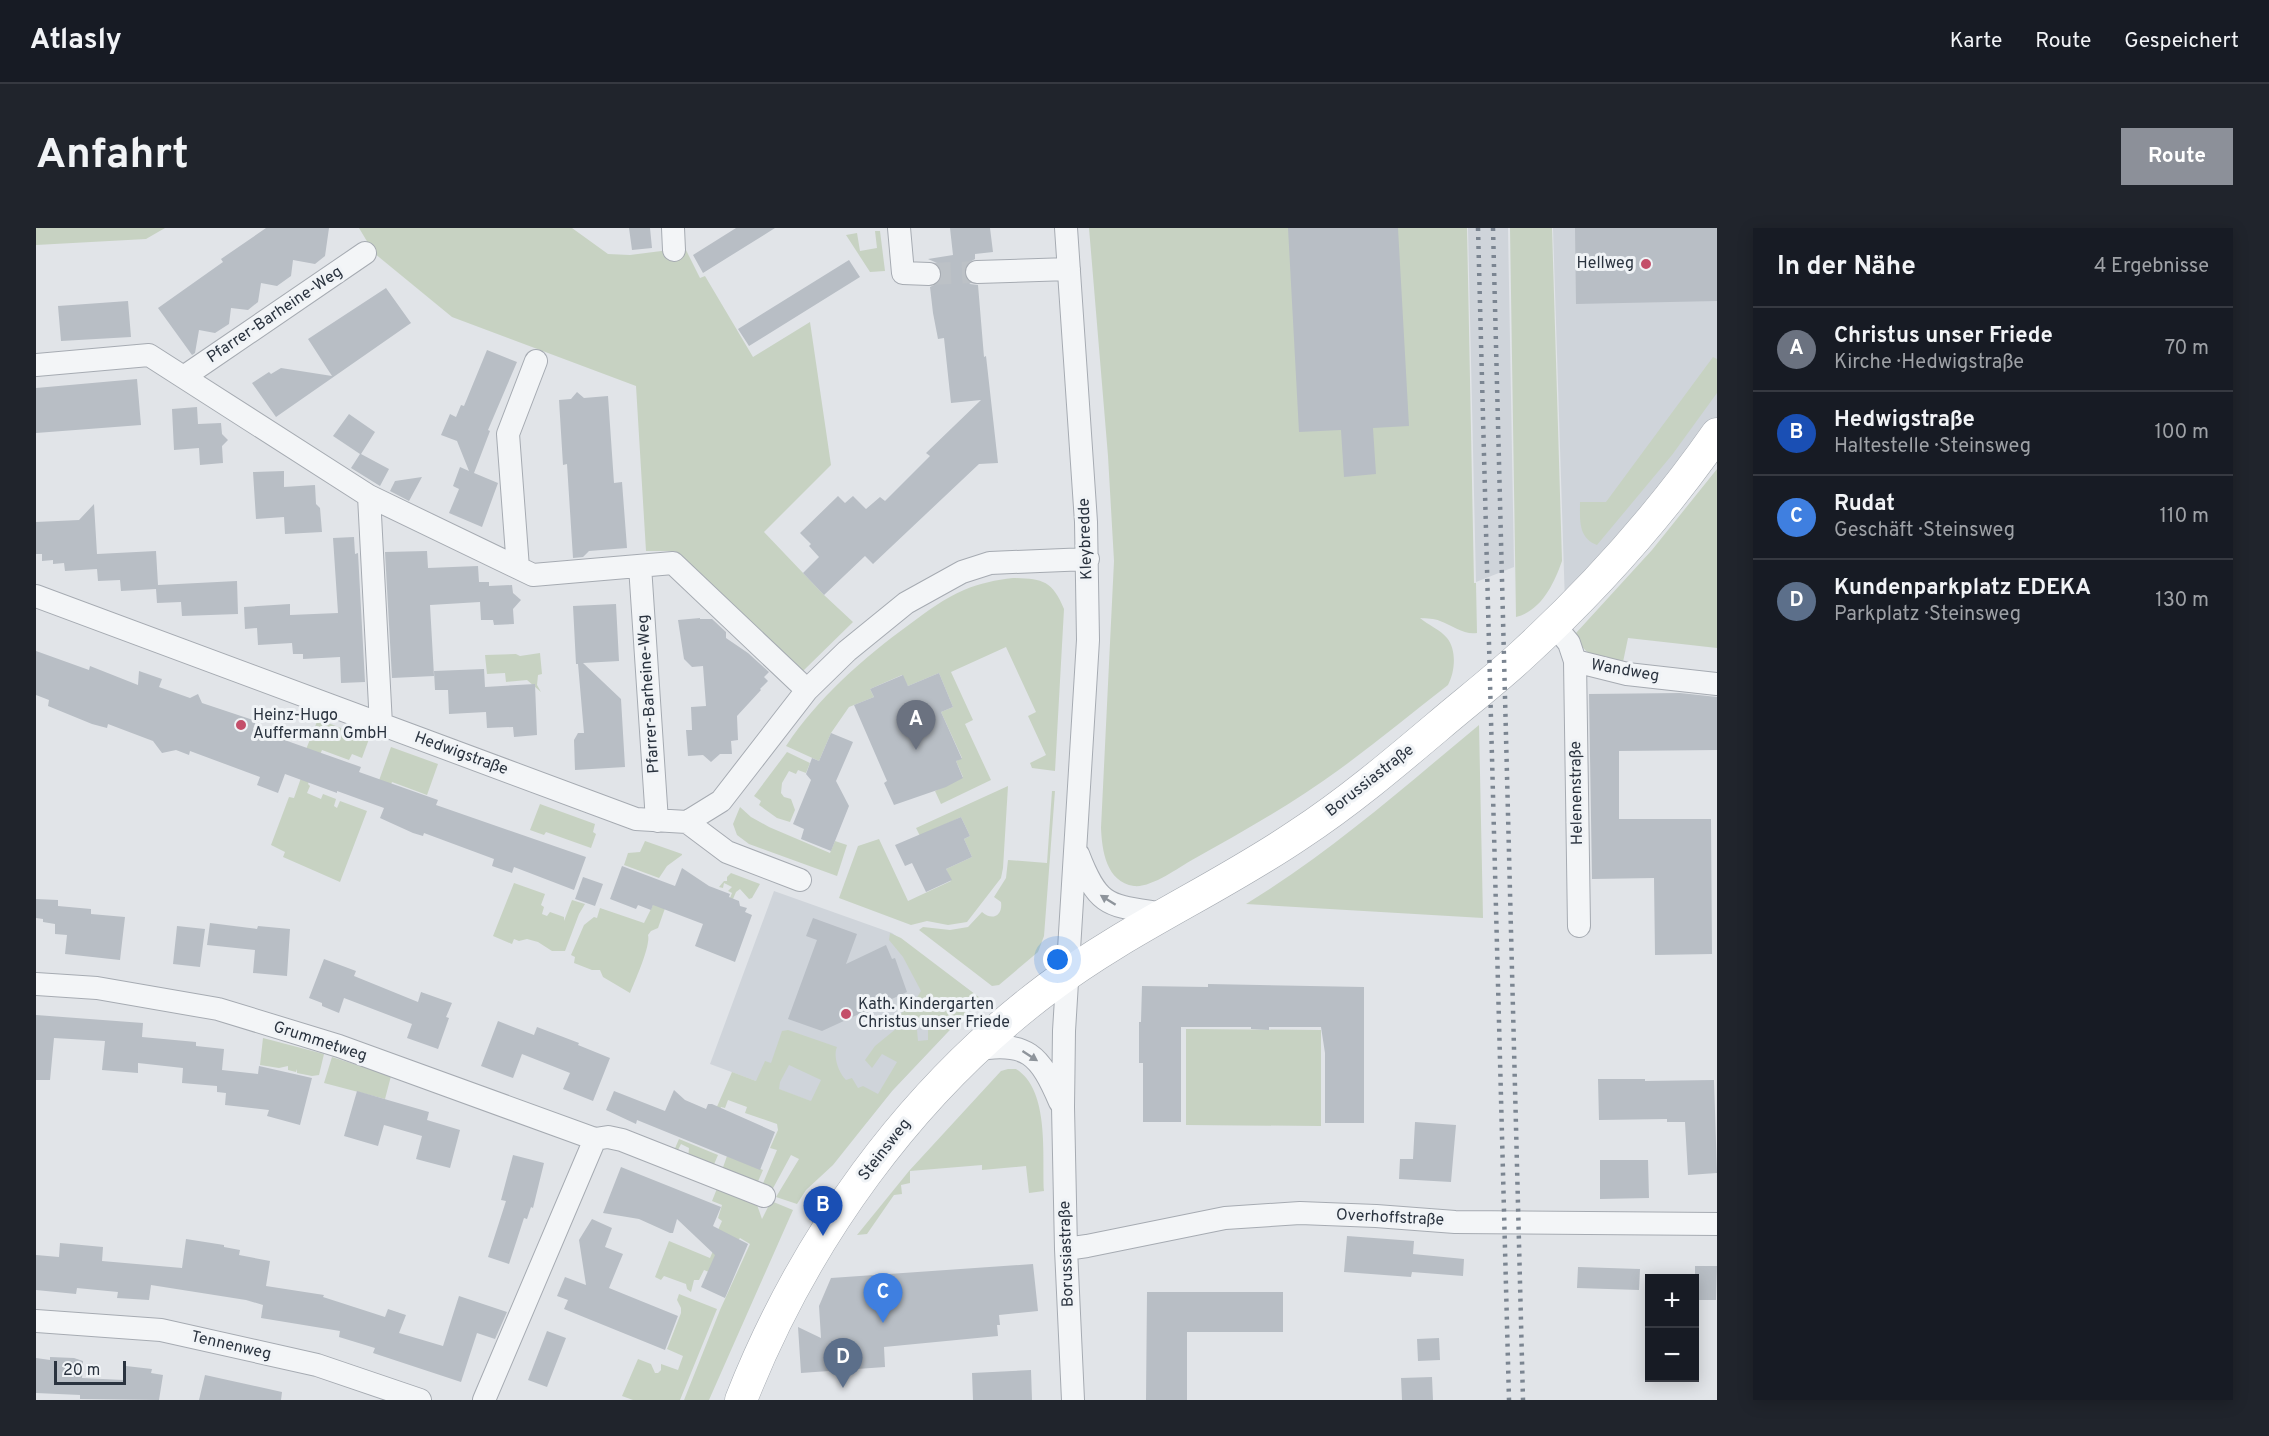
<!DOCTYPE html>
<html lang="de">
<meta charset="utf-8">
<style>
:root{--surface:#171b24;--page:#20242c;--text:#f1f3f6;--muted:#9ea1a6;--line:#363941;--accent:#8c9099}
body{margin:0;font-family:Overpass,sans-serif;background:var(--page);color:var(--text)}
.controls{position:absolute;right:18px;bottom:18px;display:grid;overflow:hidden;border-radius:0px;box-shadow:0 3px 15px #0003}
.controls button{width:54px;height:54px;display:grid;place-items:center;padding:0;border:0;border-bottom:2px solid var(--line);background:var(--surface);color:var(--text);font:30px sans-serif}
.scale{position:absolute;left:18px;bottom:15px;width:72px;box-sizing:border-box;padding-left:6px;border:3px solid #2a333f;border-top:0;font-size:16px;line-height:21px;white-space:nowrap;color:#2a333f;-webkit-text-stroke:4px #f0f3f6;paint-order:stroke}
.you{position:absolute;left:1022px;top:732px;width:21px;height:21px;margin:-15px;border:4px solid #fff;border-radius:50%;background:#1a73e8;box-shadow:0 0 0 9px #1a73e833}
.badge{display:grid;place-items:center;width:39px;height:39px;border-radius:50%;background:var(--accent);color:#fff;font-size:20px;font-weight:700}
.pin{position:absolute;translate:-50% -50px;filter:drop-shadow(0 2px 3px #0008)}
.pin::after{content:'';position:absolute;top:32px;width:21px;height:18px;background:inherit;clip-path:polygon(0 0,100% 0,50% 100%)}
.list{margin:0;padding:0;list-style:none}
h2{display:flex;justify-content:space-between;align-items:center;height:78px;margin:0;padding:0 24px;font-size:26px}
h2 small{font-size:20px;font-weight:400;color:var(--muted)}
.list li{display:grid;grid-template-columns:39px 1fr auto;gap:18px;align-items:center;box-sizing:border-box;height:84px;padding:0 24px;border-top:2px solid var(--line)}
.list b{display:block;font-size:22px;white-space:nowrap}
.list p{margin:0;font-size:20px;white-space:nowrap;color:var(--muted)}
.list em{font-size:20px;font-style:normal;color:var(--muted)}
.map{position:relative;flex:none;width:1681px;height:1172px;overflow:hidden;border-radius:0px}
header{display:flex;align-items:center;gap:36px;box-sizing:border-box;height:84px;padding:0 30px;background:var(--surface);border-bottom:2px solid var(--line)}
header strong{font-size:28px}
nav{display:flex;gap:33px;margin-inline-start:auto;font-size:21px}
.intro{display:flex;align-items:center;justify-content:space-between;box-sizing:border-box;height:144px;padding:0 36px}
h1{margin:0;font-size:42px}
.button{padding:15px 27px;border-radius:0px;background:var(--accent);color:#fff;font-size:21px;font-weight:700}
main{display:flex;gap:36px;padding:0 36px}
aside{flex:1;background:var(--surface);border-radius:0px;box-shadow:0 3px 15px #0003}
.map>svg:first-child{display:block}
.built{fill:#cfd4da}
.green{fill:#c7d2c2;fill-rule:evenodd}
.building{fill:#b8bec5}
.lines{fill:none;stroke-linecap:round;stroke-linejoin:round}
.street-tunnel{stroke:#bcc1c6;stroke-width:22;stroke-dasharray:22 11;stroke-linecap:butt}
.street-casing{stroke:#a6abb2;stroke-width:24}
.secondary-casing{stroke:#a6abb2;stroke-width:33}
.street{stroke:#f3f5f7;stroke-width:22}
.secondary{stroke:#fff;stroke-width:32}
.rail{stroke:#7b8591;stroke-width:4.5;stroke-dasharray:3 6;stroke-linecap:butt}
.oneway{fill:#8e949b}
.poi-dot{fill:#c44f6a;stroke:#f0f3f6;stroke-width:2}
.labels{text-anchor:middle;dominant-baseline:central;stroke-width:6;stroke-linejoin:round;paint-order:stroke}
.poi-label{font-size:16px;fill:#2a333f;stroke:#f0f3f6;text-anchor:start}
.street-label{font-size:16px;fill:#2a333f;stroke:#f0f3f6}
</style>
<header>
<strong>Atlasly</strong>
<nav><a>Karte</a><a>Route</a><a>Gespeichert</a></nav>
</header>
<div class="intro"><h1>Anfahrt</h1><a class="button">Route</a></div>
<main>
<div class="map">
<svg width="1681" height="1172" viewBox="0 0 1681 1172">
<rect width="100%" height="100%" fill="#e1e4e8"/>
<path class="built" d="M1432 0H1472L1478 339 1440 354Z
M1517 0H1681V197L1529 376Z
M738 663 856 705 944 770 856 863 831 894 674 836Z"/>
<path class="green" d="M0 0H129L110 11 0 17Z
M323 0H536L572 26 594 27 649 20 664 50 669 48 717 129 774 94 795 237 728 304 788 367 817 394 767 443 639 323H610L600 158 416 89 338 25Z
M1053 0H1431L1438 355H1440L1441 405C1428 407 1417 398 1404 393 1398 390 1391 391 1384 390 1392 397 1405 402 1411 410 1421 422 1419 444 1412 457 1376 485 1341 514 1304 541 1258 575 1206 604 1156 632 1142 640 1115 660 1098 658 1070 654 1066 622 1065 600L1078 333 1072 228Z
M1474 0H1516L1526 333C1518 356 1505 383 1480 389Z
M839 3H844L849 43 834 44 810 7 821 5 824 23 841 20Z
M1677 129 1681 131V165L1636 227 1561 317C1542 310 1544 292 1544 274H1570Z
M1681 241V420L1592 410 1587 434C1564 429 1547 431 1540 405L1616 322Z
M977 350C1006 351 1016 352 1028 381L1019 543 996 540 994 535 1010 527 992 488 1000 484 970 419 915 444 937 492 929 496 955 552 905 576 899 563 927 549 920 533 926 530 905 484 917 479 903 445 872 458 866 447 834 461 838 469 813 479 795 505 783 533 750 518C782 470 827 430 874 396 890 384 909 370 928 362 944 355 960 352 977 350Z
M504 425 506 446 502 447 501 457 505 464 491 452 470 454 469 445 451 446 449 427 480 426 484 428Z
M282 491 333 511 326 530 316 526 313 532 286 522 272 556 274 558 271 565 285 571 287 566 300 571 298 578 301 580 304 573 331 583 304 654 247 629 249 624 235 617 253 569 258 570 273 527 269 524Z
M1443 497 1447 690 1210 676C1294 625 1368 559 1443 497Z
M355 519 402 536 391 567 356 554 348 576 336 572Z
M751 524 774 535 770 545 762 542 760 546 753 543 746 555 745 565 748 569 755 571 759 582 754 594 741 590 723 577 725 573 718 568Z
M972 558 967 640 965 650 931 694 912 697 891 693 875 697 803 670 822 618 843 611 872 673 915 653 910 641 936 629 928 611 934 608 925 589 884 608 880 600Z
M1016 563H1019L1008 708 1002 724 963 757 956 758 883 702 887 699 914 702 932 699 946 684C956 693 967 688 965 674L958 669 970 650 972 632 1011 635Z
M504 576 559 596 557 604 560 606 555 620 510 604 508 607 494 602Z
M704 579 715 589 733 599 794 625 799 613 811 617 801 648 713 616 701 607 697 596Z
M609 613 646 626V627L631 638 623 650 588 637 592 625 604 624Z
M695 645 724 656 716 670 713 671 704 661 700 664 697 671 694 670 696 665 692 663 696 659 688 655 687 660 683 659 688 653H691V649Z
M478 655 509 666 505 677 508 679 506 686 511 688 514 684 528 689V693L536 672 549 676 543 686 529 723H516L502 714 491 711 483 713 478 711 476 716 457 708Z
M623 665 633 669 622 700 615 703 612 707C615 717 599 753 594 765L567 749 564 742H556L538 735 539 729 535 727 548 697 558 689 561 690 564 680 608 695Z
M854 705 865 710 944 770 856 863 797 937 770 962 761 976 740 969 763 931 755 927 735 964 725 960 741 922 734 920 742 902 741 896 709 885 711 879 692 872 689 880 685 879 684 882 680 881 696 844 720 853 729 833 735 835 746 803 752 802 801 819C797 828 802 844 810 852L816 850 822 860 827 858 842 866 861 834 846 826 836 840 829 832 839 818 861 800 881 802 882 813 892 812V797L864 794 851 799 880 771 885 763 867 729 853 712ZM753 837 785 852 775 873 743 861 744 854Z
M1150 801 1285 802V898L1150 897Z
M227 810 288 826 283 847 276 848 261 845V841L260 844 252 842V838L243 840 224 837Z
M296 829 355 848 349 871 288 855Z
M972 841H980C1014 862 1006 928 1008 963L993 965 990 938 946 942V937L874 943V955L865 957 866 966 858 967 831 1006 821 1007 873 943 965 843Z
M643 911 682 927 676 941 652 931 653 920 645 916 640 926 637 925Z
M691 928 727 942 720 958 685 945Z
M682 958 720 974 726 991 735 973 757 982 673 1172H648L684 1082 714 1016 704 1010 673 1044 668 1042 663 1052H658L655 1064 651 1061 650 1056 628 1048 625 1052 619 1049 633 1013 674 1030 685 1004 682 1002 686 993 682 990 686 977 676 973Z
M643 1066 681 1081 644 1172H597L586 1168 602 1131 615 1136 619 1145H622L625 1142V1136L642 1142 647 1128 631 1121 645 1085V1080L641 1072Z"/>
<path class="building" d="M230 0H293L289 28 279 36 257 32 255 48 241 58 225 55 222 74 212 82 195 80 193 96 179 105 163 102 159 125 156 127 122 80 187 34 185 31Z
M593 0H614L616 20 596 22Z
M700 0H739L667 45 657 27Z
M914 0H954L957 24 939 26V31L929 37 928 45 934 56 942 57 948 129 950 128 962 235 943 236 837 336 829 328 788 367 767 345 783 329 773 318 775 316 764 305 802 268 809 275 817 268 830 281 844 269 849 273 894 228 890 225 945 172 915 175 908 110 902 111 897 85 894 59 904 54 906 46 901 35 892 31 917 27Z
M1252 0H1362L1373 198 1337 200 1340 246 1308 249 1305 202 1263 204Z
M1539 0H1681V73L1540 76Z
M813 32 824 49 713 118 702 101Z
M350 60 375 95 240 189 216 155 233 144 235 146 245 140 296 148 272 111Z
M92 73 95 109 25 113 22 78Z
M451 122 481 134 452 202 454 203 438 245 462 255 446 299 413 285 423 261 417 258 424 239 433 243 421 213 405 207 414 186 420 189 425 177 428 178Z
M101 151 105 197 0 205V160Z
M541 164 548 170 572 168 578 255 586 254 591 320 553 323 547 329 537 330 531 236 527 237 523 172 535 171Z
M161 179 162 196 185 195 186 206 192 212 186 218 187 235 164 237 163 220 138 222 136 181Z
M313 186 339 204 325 226 353 241 344 258 315 240 324 226 297 208Z
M248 243V259L279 257 280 276 284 280 286 304 249 306 248 289 220 291 217 244Z
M386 249 373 273 354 263 359 253Z
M58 276 61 326 120 323 122 357 201 353 202 386 146 388 145 374 121 375 120 361 85 363 84 352 62 353 61 341 29 343 28 335 17 336V332L6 333V326H0V294L43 292Z
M318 309 319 326 322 325 329 454 305 455 304 429 267 431V426H257L256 415 222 417 221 400 209 401 208 379 254 376V387L302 385 297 310Z
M391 323 392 340 442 338 443 354H453V358L476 357 477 365 485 372 477 381 478 396 458 397 457 392H445L444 374 394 377 398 448 356 450 349 324Z
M580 376 583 433 547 435 585 471 589 539 539 542 538 512 542 505H548L542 436H540L537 378Z
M664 390V391H676L690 404V410L712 425 733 444 728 449 732 453 724 461 725 462 701 488 702 512 695 513 696 526H684L675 534 667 527 652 528 650 502H656L655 479 670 478 667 438 656 439 648 431 642 392Z
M0 423 53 442 54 438 102 457 103 443 126 451 123 459 154 470 162 466 166 475 220 493 217 501 325 539 323 544 402 572 400 577 550 629 538 662 478 639 476 645 456 638 458 631 388 605 387 608 377 605 344 590 348 580 301 563V565L249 546 242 565 221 557 224 549 154 523 153 527 140 522 126 525 117 513 109 510 72 496 71 500 56 496 12 478 13 472 0 467Z
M448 441 449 459 499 456 501 507 478 509 477 499 451 500 450 484 413 486 412 462H399L398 443Z
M903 445 917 479 905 484 926 531 920 533 927 550 910 559 858 577 848 555 851 553 818 477 838 469 834 461 867 447 872 458Z
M1644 465 1681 469V522L1583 523V591H1675L1676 726 1619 727 1618 650 1556 651 1553 466Z
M795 505 817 514 800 553 813 578 795 623 765 611 768 601 757 596 775 552 770 546 776 530 783 533Z
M925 589 934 608 928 611 936 629 910 641 916 652 890 664 876 635 869 638 859 617Z
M586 638 639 658 646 640 673 658 694 666 693 669 703 673 704 678 711 680 709 684 716 687 699 734 659 718 667 696 617 677 615 682 602 677 600 681 574 671Z
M547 649 567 656 559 678 539 671Z
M0 671 22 672V678L55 681V686L89 689 84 732 29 726 31 707 19 706V696L7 694V691L0 690Z
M777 690 821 706 810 736 850 717 856 731 859 730 871 764 786 803 752 791 781 712 770 708Z
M174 695 221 701 222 698 254 701 251 748 217 745 219 722 171 717Z
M141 698 169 701 164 739 137 736Z
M288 731 320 743 318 748 382 774 385 764 416 775 410 789 413 790 402 821 371 810 376 796 308 770 303 785 286 778V775L273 770Z
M1172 756 1328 759V895H1289V825L1285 799H1233V802L1215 801V799H1145V894H1107V835H1103V794H1105L1106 758 1172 759Z
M0 787 107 795 106 809 160 814V818L188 821 186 842 222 846 223 838 276 850 264 897 231 888 233 882 189 877 190 865 181 864V858L146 855 147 840 102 835V845L66 842 69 813 18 810 14 852H0Z
M462 793 498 807 501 799 543 815 542 817 574 830 557 873 527 861 534 845 486 826 477 850 445 838Z
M1562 851H1609V853L1678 852 1681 945 1652 947 1649 894H1631V891L1563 892Z
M638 862 649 872 670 881 672 876H676L739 904 724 942 601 892 600 896 570 882 578 863 629 883Z
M321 863 393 884 391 892 424 902 414 940 380 931 386 908 348 897 342 918 308 908Z
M1379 894 1420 897 1415 954 1363 951 1364 931H1377Z
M477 927 508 935 497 980 495 979 491 991 488 990 473 1036 452 1029 470 973 465 972Z
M1564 932H1612L1613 970 1564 971Z
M585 939 685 979 677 998 712 1016 689 1070 665 1059 679 1027 641 991 637 1005H634L603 991 567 985Z
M556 991 576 1000 569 1019 587 1026 573 1060 642 1088 629 1122 528 1081 532 1072 521 1068 529 1049 550 1057 543 1012Z
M1311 1008 1378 1013 1377 1026 1428 1031 1427 1048 1376 1044 1375 1049 1308 1044Z
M150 1011 188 1017V1019L204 1022 203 1027 234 1033 230 1058 288 1067 287 1069 349 1089 352 1081 370 1087 363 1105 407 1118 423 1068 471 1084 459 1111 441 1105 425 1154 337 1125 339 1120 303 1109 304 1103 225 1090 227 1077 210 1072 115 1057 113 1072 81 1070 82 1064 41 1060 40 1066 0 1062V1027L23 1029 24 1015 67 1019 66 1033 146 1040Z
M997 1036 1002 1083 963 1087 964 1097H961L962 1108 848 1119 849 1139 765 1145 762 1099 785 1110 783 1078 795 1050Z
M1659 1038H1681L1680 1072H1659Z
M1542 1039 1604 1041 1603 1062 1541 1060Z
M1111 1064H1247V1104H1151V1172H1110Z
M511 1103 530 1110 511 1159 492 1152Z
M1403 1110 1404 1132 1382 1133 1381 1111Z
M14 1129 38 1130 47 1133 46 1150 88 1152 90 1138 116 1141 115 1145 127 1147 123 1172 44 1171V1167L0 1165V1130L14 1132Z
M995 1142 996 1172H937L936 1145Z
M169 1147 246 1164 245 1172H163Z
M1396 1149 1397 1172H1366L1365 1150Z"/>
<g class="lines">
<path class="street-tunnel" d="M893 46 941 44"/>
<g class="street-casing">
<path id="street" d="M637 0 638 22
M863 0 867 45 893 46
M1030 0 1050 294 1052 412 1028 803 1027 879 1030 1021 1037 1172
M941 44 1033 41
M0 137 113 127 333 268 497 347 637 335 771 462
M149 148 329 25
M333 268 345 497
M604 338 621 593
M482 340 472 206 500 133
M0 368 600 591 651 594 685 573 771 462 811 423 870 375 926 344 954 335 1052 331
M1518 397 1533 415 1539 433 1543 698
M1539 433 1591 446 1681 456
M651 594 691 624 764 652
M1042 626C1063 681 1073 677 1128 686
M0 756 61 760 182 781 303 818 559 911 572 909 586 912 728 968
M938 822C991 812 1004 827 1024 874
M1030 1021 1051 1018 1189 990 1264 985 1340 988 1419 994 1681 996
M0 1093 125 1102 281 1137 384 1172
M448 1172 559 911"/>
</g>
<g class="secondary-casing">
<path id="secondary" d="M705 1172C768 1012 873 865 1011 761 1090 701 1181 662 1262 607 1311 575 1356 537 1401 499 1429 475 1459 452 1486 427 1558 361 1625 286 1681 206"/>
</g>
<use href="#street" class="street"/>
<use href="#secondary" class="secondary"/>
<path class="rail" d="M1442 0 1473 1172
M1457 0 1487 1172"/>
</g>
<defs><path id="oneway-solid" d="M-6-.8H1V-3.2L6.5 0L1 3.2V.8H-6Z" transform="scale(1.5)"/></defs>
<g class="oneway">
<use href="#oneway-solid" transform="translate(1072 672) rotate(-148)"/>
<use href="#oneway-solid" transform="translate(994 828) rotate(33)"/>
</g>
<g class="poi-dot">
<circle cx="1610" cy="36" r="6"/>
<circle cx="205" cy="497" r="6"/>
<circle cx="810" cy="786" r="6"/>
</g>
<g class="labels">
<g class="poi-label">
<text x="1598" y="36" text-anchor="end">Hellweg</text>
<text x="217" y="488">Heinz-Hugo<tspan x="217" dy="18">Auffermann GmbH</tspan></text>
<text x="822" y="777">Kath. Kindergarten<tspan x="822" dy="18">Christus unser Friede</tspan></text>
</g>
<g class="street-label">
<text transform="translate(239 87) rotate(-34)">Pfarrer-Barheine-Weg</text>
<text transform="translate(1050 311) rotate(-92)">Kleybredde</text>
<text transform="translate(1589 443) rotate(10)">Wandweg</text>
<text transform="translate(613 466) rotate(-94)">Pfarrer-Barheine-Weg</text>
<text transform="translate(425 526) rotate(20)">Hedwigstraße</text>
<text transform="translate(1334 553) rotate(-38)">Borussiastraße</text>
<text transform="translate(1541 565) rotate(-91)">Helenenstraße</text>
<text transform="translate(284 814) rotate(18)">Grummetweg</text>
<text transform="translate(849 922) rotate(-52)">Steinsweg</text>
<text transform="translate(1354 990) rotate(3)">Overhoffstraße</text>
<text transform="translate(1031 1026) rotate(-92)">Borussiastraße</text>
<text transform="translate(195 1118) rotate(13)">Tennenweg</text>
</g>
</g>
</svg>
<div class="controls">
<button>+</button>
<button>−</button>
</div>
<div class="scale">20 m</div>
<div class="you"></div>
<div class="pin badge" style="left:880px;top:522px;background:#6b7280">A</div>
<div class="pin badge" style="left:787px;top:1008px;background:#1a4fb4">B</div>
<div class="pin badge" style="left:847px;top:1095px;background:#3f7fe0">C</div>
<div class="pin badge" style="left:807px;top:1160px;background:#5c6f8a">D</div>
</div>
<aside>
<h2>In der Nähe<small>4 Ergebnisse</small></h2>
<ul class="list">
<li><span class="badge" style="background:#6b7280">A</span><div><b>Christus unser Friede</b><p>Kirche · Hedwigstraße</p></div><em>70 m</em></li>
<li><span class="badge" style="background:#1a4fb4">B</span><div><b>Hedwigstraße</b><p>Haltestelle · Steinsweg</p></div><em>100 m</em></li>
<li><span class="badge" style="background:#3f7fe0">C</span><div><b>Rudat</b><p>Geschäft · Steinsweg</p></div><em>110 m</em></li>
<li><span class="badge" style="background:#5c6f8a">D</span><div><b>Kundenparkplatz EDEKA</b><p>Parkplatz · Steinsweg</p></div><em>130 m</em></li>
</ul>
</aside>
</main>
